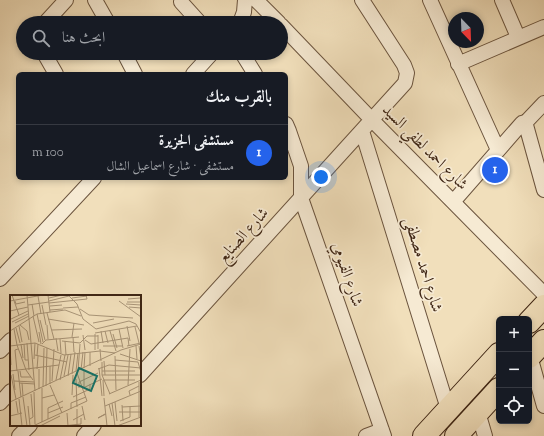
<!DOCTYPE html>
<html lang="ar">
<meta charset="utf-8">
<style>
:root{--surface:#171b24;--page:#20242c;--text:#f1f3f6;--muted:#9ea1a6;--line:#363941;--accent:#2563eb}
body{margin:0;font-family:"Sorts Mill Goudy",Amiri,serif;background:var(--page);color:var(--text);direction:rtl}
.controls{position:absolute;right:12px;bottom:12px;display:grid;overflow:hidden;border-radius:6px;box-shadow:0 2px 6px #0003}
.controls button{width:36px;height:36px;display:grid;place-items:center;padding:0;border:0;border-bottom:1px solid var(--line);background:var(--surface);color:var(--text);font:20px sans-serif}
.compass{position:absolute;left:448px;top:12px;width:36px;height:36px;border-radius:50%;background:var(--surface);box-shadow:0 2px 6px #0003;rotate:157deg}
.you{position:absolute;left:321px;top:177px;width:14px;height:14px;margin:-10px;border:3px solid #fff;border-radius:50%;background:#1a73e8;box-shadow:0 0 0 6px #1a73e833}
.badge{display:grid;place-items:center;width:26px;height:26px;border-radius:50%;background:var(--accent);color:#fff;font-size:13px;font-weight:700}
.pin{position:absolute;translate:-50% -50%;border:2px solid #fff;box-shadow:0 1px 4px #0006}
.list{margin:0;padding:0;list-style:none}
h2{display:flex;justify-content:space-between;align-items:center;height:52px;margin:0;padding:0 16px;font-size:17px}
h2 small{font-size:13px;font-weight:400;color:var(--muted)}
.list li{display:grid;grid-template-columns:26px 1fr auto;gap:12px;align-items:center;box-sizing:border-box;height:56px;padding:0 16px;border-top:1px solid var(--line)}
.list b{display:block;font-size:15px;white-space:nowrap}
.list p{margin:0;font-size:13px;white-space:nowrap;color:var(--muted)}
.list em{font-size:13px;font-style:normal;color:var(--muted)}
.icon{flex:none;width:22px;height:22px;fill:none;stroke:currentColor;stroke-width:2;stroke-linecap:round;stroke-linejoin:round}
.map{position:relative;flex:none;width:544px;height:436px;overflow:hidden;direction:ltr}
.search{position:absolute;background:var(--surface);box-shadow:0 2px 6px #0003;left:16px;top:16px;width:272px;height:44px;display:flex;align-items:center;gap:10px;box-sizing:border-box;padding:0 14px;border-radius:22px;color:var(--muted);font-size:15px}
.panel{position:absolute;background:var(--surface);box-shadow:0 2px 6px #0003;left:16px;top:72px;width:272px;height:108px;border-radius:6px;direction:rtl}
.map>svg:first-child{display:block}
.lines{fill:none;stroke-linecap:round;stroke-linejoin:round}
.street-casing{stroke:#6b543e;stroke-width:16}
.primary-casing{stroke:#3e2514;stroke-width:24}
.street{stroke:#f6ead3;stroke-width:14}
.primary{stroke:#f1dfbb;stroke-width:22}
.labels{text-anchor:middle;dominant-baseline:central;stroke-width:3.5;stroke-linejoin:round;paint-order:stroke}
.street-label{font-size:16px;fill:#3e2514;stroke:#f6ead3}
.inset-road{fill:none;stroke:#a99578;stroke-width:1}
.view{fill:#0f766e;fill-opacity:0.15;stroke:#0f766e;stroke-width:2}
.inset-edge{fill:none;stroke:#3e2514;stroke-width:2}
</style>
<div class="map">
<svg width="544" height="436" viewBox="0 0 544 436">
<rect width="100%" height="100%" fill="#f1dfbb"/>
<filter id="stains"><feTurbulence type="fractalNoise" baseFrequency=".005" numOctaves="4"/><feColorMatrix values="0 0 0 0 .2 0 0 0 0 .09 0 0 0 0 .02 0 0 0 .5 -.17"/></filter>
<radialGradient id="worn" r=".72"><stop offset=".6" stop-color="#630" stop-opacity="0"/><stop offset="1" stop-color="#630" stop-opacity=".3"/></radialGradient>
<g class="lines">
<g class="street-casing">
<path id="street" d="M95 0 108 23
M256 0 279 23
M430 0 498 150
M502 0 518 37
M181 2 200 23
M45 23 66 0
M240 23 244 12 245 0
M281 25 372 120 544 294
M44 53 56 74
M124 53 135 74
M242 53 255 74
M458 64 544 27
M193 74 212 53
M525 123 544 103
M286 124 289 131 301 166V198L384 436
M362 131 448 409
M453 202 522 123 526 125 544 190
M0 279 94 178
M0 351 11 340
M530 356 544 406
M140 375 405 83 407 73 404 65 362 0
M0 403 11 391
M478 412 485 436
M19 436 30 425
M84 436 94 425
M366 436 382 430"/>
</g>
<g class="primary-casing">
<path id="primary" d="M529 322 544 306
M529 357 544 341
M424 436 499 354
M456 436 499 389"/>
</g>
<use href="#street" class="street"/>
<use href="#primary" class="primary"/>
</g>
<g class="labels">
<g class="street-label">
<text transform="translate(424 148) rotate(45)">شارع احمد لطفي السيد</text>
<text transform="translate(244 236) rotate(-48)">شارع الصنايع</text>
<text transform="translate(422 265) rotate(73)">شارع احمد مصطفى</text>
<text transform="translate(346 275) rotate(71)">شارع الفيومي</text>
</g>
</g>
<g transform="translate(10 295)">
<rect width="131" height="131" fill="#f1dfbb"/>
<path class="inset-road" d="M2 0 9 20M17 0 25 96M38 0 40 17M58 0 67 9 73 24 86 34 119 26 126 29 131 38M28 1 31 19M39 3 52 0M62 3 77 1M118 4 130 3M0 6 33 0M5 6 6 9 15 7M39 6 59 1M109 6 131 22M117 7H131M39 8 77 4 76 0M22 9 24 21M116 9 131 10M18 10 39 7M32 10 36 30M40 11 52 10M119 12 131 13M53 13 68 12M70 14 79 20 123 23M40 15 53 14M0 16 18 12M37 18 44 44M27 19 33 47M23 21 29 47M1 24 18 16M38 24 74 30M30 25 35 45M2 27 18 19M5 28 19 21M83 28 104 24M10 30 17 36 19 45M37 30 38 44M9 31 12 47M117 31 120 46M125 32 129 48M6 33 10 48M4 34 7 50M109 34 113 53M42 35 72 34M0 36 27 19 55 15 71 21M91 36 93 48M95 36 98 48M100 36 106 56M29 37 31 49M85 38 127 31M85 39V55M103 39 107 53M73 40 75 55M88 40V54M62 42 64 28M63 42 64 57M46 43 48 56M50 44 51 58M75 45 81 49 118 43 119 51M52 46 70 48 77 41H88M55 46 56 60M17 48 19 75M11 49 13 63M14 49 15 65H18M32 49 36 45 69 42M7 50 16 75 23 85M0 51 25 48 54 60 90 56 105 58M0 51 1 70M93 51H112M117 51 131 48M126 51 127 64M129 51 131 63M90 54 91 66M110 59 131 66M25 60 57 67M27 61 28 49M105 61 106 95M24 64 25 48M105 65 128 67 131 77M94 66 95 80M92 67V80L100 99M40 71V89M80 71V57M74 73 75 57M89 73 92 101M27 74 28 61M88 74 99 70 131 73M71 75 73 57M0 76 49 70M7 76 5 55 8 54M8 76 11 102M10 76 11 82H21M66 76 68 58M68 76 70 49M92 76H125M67 78 77 106M3 79 5 95M62 79 65 57M1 80 6 104M92 80H131M54 81 58 60M58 81 61 59M66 84 67 112M46 85 51 60M50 85 55 60M93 85H125M93 85 94 101M4 86 24 87M42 86 44 54M9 88 25 89M12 88 13 101M40 90 52 118M118 90 120 54M36 91 37 53M33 92 34 53M74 92V75M69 93V87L88 78M73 93 92 84M29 94V74M24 97 25 129M99 99 131 85M62 100 63 80M120 100 119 96 129 91M13 102 17 131M63 102 80 94V89M32 103 44 100M94 103 97 131M9 104 12 131M6 106 8 118M0 107 111 55 131 49M105 107 107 126M102 108 105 131M99 109 102 121M112 110 113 126M18 111 20 131M72 111 75 125M95 111 131 96M112 112 131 111M61 114V108L76 102M67 114V130M109 117H131M38 118 53 112M57 118 58 131M95 119 88 123 96 119M0 121 12 118M129 122V87M20 124 23 122 21 99M38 124V113L53 106M63 125 74 119M110 126 120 122V111M32 127V93M23 131 77 106M30 131 50 121M53 131 71 129V123M107 131 131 122"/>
<path class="view" d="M69 73 87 81 81 96 63 88Z"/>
<rect width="131" height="131" class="inset-edge"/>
</g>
<rect width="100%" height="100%" filter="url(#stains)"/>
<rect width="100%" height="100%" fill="url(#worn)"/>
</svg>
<div class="controls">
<button>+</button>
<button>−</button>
<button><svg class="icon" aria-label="locate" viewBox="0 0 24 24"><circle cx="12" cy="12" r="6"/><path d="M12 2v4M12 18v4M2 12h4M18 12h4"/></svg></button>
</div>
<svg class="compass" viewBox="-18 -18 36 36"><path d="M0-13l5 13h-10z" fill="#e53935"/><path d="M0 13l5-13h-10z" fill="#9ea1a6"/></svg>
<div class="you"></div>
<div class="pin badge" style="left:495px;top:170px">1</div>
<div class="search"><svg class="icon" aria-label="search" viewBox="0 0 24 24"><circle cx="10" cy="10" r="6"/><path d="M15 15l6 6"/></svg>ابحث هنا</div>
<section class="panel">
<h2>بالقرب منك<small></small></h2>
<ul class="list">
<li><span class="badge">1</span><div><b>مستشفى الجزيرة</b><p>مستشفى · شارع اسماعيل الشال</p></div><em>100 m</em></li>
</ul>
</section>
</div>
